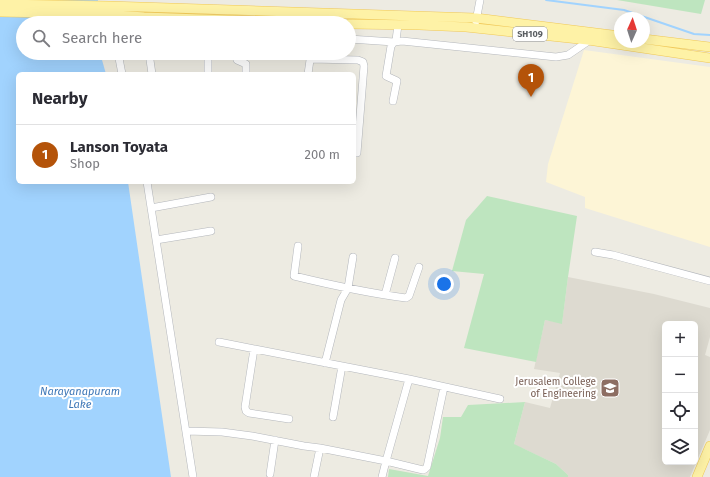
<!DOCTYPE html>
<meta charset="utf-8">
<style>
:root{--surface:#fff;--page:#f7f7f7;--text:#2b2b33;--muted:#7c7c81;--line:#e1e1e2;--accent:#b45309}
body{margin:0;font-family:"Fira Sans",sans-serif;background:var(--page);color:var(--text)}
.controls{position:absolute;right:12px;bottom:12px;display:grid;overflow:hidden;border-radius:6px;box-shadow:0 4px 16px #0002}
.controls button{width:36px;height:36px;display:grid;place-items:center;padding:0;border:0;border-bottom:1px solid var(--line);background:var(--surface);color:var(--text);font:20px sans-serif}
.compass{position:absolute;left:614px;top:12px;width:36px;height:36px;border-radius:50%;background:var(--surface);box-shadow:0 4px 16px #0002;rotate:3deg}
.you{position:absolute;left:444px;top:284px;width:14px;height:14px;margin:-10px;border:3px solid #fff;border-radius:50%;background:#1a73e8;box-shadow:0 0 0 6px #1a73e833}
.badge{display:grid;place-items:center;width:26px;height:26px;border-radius:50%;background:var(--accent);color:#fff;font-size:13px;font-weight:700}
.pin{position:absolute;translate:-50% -33px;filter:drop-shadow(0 1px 2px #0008)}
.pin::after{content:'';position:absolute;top:21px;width:14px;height:12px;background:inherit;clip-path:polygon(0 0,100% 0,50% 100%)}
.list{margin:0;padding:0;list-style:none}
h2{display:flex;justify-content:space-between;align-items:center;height:52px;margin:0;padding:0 16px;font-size:17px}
h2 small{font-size:13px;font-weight:400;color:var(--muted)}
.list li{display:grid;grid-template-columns:26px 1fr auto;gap:12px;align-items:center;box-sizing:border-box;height:60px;padding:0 16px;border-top:1px solid var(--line)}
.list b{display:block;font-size:15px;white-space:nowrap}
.list p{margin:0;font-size:13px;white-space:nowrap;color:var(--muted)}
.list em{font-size:13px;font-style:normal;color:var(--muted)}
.icon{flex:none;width:22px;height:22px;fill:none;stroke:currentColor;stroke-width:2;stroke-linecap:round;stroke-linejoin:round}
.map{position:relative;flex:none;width:710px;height:477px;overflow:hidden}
.search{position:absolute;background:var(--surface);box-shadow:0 4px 16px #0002;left:16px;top:16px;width:340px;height:44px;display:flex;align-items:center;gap:10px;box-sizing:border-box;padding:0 14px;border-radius:22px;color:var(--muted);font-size:15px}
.panel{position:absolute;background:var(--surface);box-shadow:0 4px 16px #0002;left:16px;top:72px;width:340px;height:112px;border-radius:6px}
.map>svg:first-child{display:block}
.commercial{fill:#fdf5d6}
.education{fill:#dddad0;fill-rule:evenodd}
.green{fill:#bee5bf}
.water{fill:#a1d3fe}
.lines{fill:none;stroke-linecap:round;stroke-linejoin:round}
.stream{stroke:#a1d3fe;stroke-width:2}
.minor-casing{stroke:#b4b7bc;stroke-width:8}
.major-casing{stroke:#f0c858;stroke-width:10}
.minor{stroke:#fff;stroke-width:7}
.major{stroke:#fef2a6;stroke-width:9}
.labels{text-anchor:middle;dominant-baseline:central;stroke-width:4;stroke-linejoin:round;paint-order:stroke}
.shield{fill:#fff;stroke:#8c8e91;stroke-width:1}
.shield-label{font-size:9px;font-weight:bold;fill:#5a5e62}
.education-label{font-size:10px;fill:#785e54;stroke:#fff;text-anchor:end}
.water-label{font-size:11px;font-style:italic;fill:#4079b8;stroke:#fff}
</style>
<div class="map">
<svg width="710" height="477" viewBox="0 0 710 477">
<rect width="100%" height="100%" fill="#edebe2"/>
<path class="commercial" d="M584 50 710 67V247L585 208V197L546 182 548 164Z"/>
<path class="education" d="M568 277 654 294 710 308V337L705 355 710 357V430L690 477H568V475L556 464 524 449 515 447 514 444 525 402 550 408 560 373 534 369 545 320 562 323ZM665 324H695V462H665Z"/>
<path class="green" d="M617 0H705L701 14Z
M487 196 577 216 568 277 562 324 545 320 536 362 464 348 484 274 452 271 466 220Z
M525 402 514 444 556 464 568 475V477H388L389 469 428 476 440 438 443 417H461L468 405Z"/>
<path class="water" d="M0 0H98L96 23H23V53H100L106 74H18V182H128L171 477H0Z"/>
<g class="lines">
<path class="stream" d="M546 0 624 10 694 34 710 35"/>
<g class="minor-casing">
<path id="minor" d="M476 21 480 0
M349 39 394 42 402 41 556 57 568 55 590 40
M118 53 122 74
M149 53 152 74
M208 53V74
M235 53 237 60 246 64V74
M310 59 358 60 363 62 364 66 357 153H354
M308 74 311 53
M393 101 397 81 386 76 391 46 396 40 398 25
M147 182 193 477
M151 208 211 197
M156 240 211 231
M298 246 294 276C331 285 368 293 406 298L409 296 419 267
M595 252 613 255 710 281
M385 295 395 258
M254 349 245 407 246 411 249 413 289 419
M325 363 341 300 348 288 353 257
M409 379 500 399
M333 417 342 366
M186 431 222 432 252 436 304 446 320 448 386 461 409 379 219 342
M270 474 275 440
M314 477 320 448
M382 477 386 461 423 470 425 469 427 467 444 387"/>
</g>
<g class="major-casing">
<path id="major" d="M0 4 109 6 476 18 620 36
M0 12 102 14 144 17 317 23
M349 24 419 25 466 27 588 40 710 58
M644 39 710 47
M697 477 710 446"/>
</g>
<use href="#minor" class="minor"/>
<use href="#major" class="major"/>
</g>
<defs>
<g id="university-square" transform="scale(1)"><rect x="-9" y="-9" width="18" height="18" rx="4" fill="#8d6e63" stroke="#fff"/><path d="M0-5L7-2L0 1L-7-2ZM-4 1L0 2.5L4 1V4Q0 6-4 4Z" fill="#fff"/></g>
</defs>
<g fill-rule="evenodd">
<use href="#university-square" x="610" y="388"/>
</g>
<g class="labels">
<rect class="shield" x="513" y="27" width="34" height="14" rx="3"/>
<g class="shield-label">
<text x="530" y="34">SH109</text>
</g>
<g class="education-label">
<text x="596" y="382">Jerusalem College<tspan x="596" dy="12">of Engineering</tspan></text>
</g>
<g class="water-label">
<text x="80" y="391">Narayanapuram<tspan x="80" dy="13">Lake</tspan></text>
</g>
</g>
</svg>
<div class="controls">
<button>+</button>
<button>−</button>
<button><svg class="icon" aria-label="locate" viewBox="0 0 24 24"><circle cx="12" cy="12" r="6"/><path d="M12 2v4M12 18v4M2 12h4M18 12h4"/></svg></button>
<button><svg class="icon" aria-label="layers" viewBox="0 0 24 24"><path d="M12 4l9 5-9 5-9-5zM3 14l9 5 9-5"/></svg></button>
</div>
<svg class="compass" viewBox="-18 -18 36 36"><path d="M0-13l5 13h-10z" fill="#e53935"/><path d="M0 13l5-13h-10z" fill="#7c7c81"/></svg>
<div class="you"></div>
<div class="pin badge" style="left:531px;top:97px">1</div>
<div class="search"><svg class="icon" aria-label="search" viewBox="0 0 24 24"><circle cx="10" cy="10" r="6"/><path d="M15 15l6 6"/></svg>Search here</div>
<section class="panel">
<h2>Nearby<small></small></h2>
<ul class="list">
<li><span class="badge">1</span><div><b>Lanson Toyata</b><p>Shop</p></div><em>200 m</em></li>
</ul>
</section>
</div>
